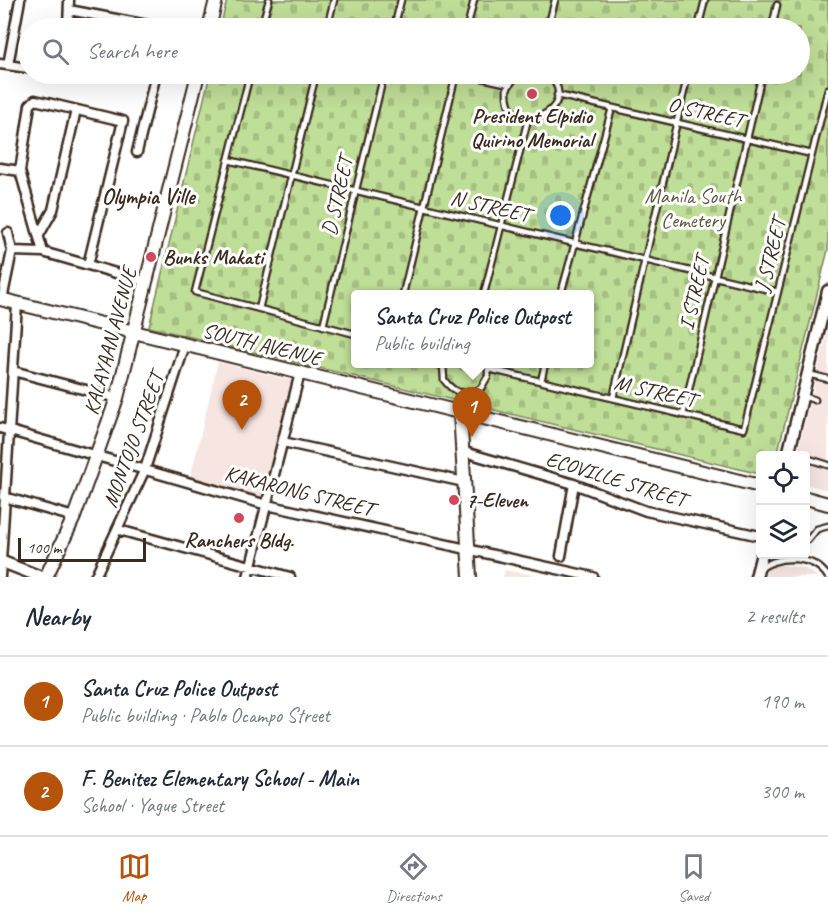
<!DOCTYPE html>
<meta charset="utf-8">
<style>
:root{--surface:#fff;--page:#f6f6f7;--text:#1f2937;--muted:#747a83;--line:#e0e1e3;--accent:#b45309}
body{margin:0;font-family:Caveat,sans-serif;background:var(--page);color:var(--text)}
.controls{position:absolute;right:18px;bottom:18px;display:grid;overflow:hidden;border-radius:6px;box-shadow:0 6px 24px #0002}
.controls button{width:54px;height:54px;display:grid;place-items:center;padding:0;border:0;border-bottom:2px solid var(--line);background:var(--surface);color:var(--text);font:30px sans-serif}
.scale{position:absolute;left:18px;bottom:15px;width:128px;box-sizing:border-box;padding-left:6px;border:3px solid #3b2a1e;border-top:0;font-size:16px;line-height:21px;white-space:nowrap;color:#3b2a1e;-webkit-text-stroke:4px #fff;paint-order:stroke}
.you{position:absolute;left:561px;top:216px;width:21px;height:21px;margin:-15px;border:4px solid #fff;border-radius:50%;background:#1a73e8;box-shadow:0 0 0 9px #1a73e833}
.badge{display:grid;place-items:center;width:39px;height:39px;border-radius:50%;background:var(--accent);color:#fff;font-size:20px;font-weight:700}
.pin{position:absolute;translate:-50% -50px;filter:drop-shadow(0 2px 3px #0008)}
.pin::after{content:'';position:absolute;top:32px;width:21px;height:18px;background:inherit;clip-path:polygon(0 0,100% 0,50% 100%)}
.popup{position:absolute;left:351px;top:290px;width:243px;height:78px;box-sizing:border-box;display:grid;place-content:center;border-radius:6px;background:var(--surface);filter:drop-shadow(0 2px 4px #0005);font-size:20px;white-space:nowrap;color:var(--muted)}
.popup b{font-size:22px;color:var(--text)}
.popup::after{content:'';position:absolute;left:50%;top:100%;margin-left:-12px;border:12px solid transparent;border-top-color:var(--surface)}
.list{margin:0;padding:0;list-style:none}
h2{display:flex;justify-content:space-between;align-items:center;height:78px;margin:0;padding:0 24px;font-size:26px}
h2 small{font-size:20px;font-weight:400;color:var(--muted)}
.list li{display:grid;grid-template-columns:39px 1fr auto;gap:18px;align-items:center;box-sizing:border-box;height:90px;padding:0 24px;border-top:2px solid var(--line)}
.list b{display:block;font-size:22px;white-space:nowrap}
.list p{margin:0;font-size:20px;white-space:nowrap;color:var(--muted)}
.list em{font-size:20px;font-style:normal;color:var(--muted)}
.icon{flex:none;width:33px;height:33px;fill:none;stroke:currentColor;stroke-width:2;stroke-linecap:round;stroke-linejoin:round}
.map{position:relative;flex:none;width:828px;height:577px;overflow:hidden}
.search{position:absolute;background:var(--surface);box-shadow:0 6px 24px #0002;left:18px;right:18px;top:18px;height:66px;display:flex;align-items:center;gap:15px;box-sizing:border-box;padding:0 21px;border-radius:33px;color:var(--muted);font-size:22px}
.sheet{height:258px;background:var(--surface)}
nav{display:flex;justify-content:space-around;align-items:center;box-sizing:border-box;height:84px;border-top:2px solid var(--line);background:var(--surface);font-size:16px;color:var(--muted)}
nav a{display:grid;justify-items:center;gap:3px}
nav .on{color:var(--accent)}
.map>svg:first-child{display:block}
.built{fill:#f6e5e1}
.cemetery{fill:url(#cemetery-stones);stroke:#7d845a;stroke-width:1.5;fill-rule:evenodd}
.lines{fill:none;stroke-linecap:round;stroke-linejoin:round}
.service-casing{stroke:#3b2a1e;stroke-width:9}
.minor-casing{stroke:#3b2a1e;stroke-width:13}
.tertiary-casing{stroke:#3b2a1e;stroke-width:15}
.secondary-casing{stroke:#3b2a1e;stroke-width:16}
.service{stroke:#fff;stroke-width:4.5}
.minor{stroke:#fff;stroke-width:8}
.tertiary{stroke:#fff;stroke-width:10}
.secondary{stroke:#fff;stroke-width:12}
.poi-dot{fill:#d1495b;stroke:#fff;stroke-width:2}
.labels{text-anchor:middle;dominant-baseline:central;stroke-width:6;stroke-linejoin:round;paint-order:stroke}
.street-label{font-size:21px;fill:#3b2a1e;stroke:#fff}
.poi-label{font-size:21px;font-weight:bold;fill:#3b2a1e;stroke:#fff}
.park-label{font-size:21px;fill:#5c573c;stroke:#fff}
.neighbourhood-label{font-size:22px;font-weight:bold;fill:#3b2a1e;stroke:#fff}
</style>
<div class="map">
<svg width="828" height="577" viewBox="0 0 828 577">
<defs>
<pattern id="cemetery-stones" width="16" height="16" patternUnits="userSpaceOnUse" patternTransform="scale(1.5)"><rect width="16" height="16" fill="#bfde97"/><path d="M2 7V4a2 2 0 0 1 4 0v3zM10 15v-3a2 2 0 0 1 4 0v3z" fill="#a5bf82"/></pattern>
</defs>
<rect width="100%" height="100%" fill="#fff"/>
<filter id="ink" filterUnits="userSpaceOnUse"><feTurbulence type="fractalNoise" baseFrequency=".0167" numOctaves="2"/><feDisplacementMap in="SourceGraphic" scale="12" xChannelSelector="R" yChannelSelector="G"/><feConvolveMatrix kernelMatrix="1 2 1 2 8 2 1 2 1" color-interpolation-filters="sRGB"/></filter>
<g filter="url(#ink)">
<path class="built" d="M828 330V490L806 484V455H797Z
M218 362 294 381 265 499 190 479Z
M781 565 803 568 819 577H762L766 567Z
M505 570 544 577H503Z"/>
<path class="cemetery" d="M227 0H828V250L777 455H760V474L149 327 210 74H800V28H220ZM355 294H589V364H355Z"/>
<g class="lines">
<g class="service-casing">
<path id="service" d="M262 24 279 28
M261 28 269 0
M327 28 334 0
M394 28 401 0
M467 28 474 0
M548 28 555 0
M698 28 705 0
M772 28 777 5
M250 74 195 292 355 334
M465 74 509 84
M517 74 507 89C504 146 588 108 547 74
M557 95 812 154
M228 160 778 292
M403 294 456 74
M484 294 528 119
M561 294 612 108
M259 309 316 74
M323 326 384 74
M443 364 444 380C454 394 467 397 481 388L488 376V364
M489 369 744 429 828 89
M808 374 828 379
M541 381 545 364
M803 396 815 400
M613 398 688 74
M460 412 462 394
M683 415 762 74
M806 458 828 465
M808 540 817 529 828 526
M760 569C779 554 814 555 828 577"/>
</g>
<g class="minor-casing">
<path id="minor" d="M69 10 163 28
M68 28 69 0
M0 64 28 68
M8 65 20 0
M137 152 156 74
M0 168 20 171
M39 235 53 210 76 110
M12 251 43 252 147 282
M43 252 20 171 30 105 35 100 123 121 88 265
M2 300 12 251 8 233
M13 371 117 398
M0 428 267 505 593 577
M283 442 464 482
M461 451 574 484 646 511 760 536
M4 497 74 517
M119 530 290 577
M561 556 574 484
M0 577 17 304
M95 577 145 469 185 345
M248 577 300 373"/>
</g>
<g class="tertiary-casing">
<path id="tertiary" d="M788 455 828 291
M0 561 41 577
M756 577 762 554"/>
</g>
<g class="secondary-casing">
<path id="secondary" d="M209 28 216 0
M0 299 760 486
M460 412 470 577
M806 498 828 504
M46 577 74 517 117 398 198 74"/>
</g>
<use href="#service" class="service"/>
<use href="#minor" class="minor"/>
<use href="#tertiary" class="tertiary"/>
<use href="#secondary" class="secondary"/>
</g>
</g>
<g class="poi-dot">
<circle cx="532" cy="94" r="6"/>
<circle cx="151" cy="257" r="6"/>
<circle cx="454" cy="500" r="6"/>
<circle cx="239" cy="518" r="6"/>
</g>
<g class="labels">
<g class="street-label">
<text transform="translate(706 112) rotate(13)">O STREET</text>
<text transform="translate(337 196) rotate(-77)">D STREET</text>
<text transform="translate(490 206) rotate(13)">N STREET</text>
<text transform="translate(770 255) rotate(-76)">J STREET</text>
<text transform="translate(694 293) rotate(-77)">I STREET</text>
<text transform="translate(110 341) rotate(-75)">KALAYAAN AVENUE</text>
<text transform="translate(262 344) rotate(14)">SOUTH AVENUE</text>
<text transform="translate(655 391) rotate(13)">M STREET</text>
<text transform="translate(133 440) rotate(-70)">MONTOJO STREET</text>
<text transform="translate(616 479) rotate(17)">ECOVILLE STREET</text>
<text transform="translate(299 491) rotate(14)">KAKARONG STREET</text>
</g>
<g class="poi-label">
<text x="532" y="116">President Elpidio<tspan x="532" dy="24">Quirino Memorial</tspan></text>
<text x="163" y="257" text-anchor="start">Bunks Makati</text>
<text x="466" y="500" text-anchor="start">7-Eleven</text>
<text x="239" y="540">Ranchers Bldg.</text>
</g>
<g class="park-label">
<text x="693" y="196">Manila South<tspan x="693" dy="24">Cemetery</tspan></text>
</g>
<g class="neighbourhood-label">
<text x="148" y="197">Olympia Ville</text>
</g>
</g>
</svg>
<div class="controls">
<button><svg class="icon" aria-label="locate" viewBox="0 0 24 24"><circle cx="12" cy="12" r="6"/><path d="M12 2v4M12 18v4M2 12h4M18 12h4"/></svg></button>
<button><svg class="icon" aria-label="layers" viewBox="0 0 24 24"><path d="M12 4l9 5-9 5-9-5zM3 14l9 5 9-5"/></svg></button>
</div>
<div class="scale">100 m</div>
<div class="you"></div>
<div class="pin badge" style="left:472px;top:437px">1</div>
<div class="popup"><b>Santa Cruz Police Outpost</b>Public building</div>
<div class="pin badge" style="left:242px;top:430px">2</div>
<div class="search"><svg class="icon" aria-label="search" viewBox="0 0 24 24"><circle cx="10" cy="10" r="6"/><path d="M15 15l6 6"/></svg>Search here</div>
</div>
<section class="sheet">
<h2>Nearby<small>2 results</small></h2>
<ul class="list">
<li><span class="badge">1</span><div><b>Santa Cruz Police Outpost</b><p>Public building · Pablo Ocampo Street</p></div><em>190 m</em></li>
<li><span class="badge">2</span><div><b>F. Benitez Elementary School - Main</b><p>School · Yague Street</p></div><em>300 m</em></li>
</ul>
</section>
<nav>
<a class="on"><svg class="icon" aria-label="map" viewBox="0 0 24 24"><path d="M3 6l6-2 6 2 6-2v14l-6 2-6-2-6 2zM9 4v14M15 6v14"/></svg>Map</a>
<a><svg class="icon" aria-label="directions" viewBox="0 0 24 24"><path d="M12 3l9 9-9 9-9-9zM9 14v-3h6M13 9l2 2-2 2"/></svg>Directions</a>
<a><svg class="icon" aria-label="saved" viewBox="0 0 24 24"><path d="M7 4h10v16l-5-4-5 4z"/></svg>Saved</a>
</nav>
